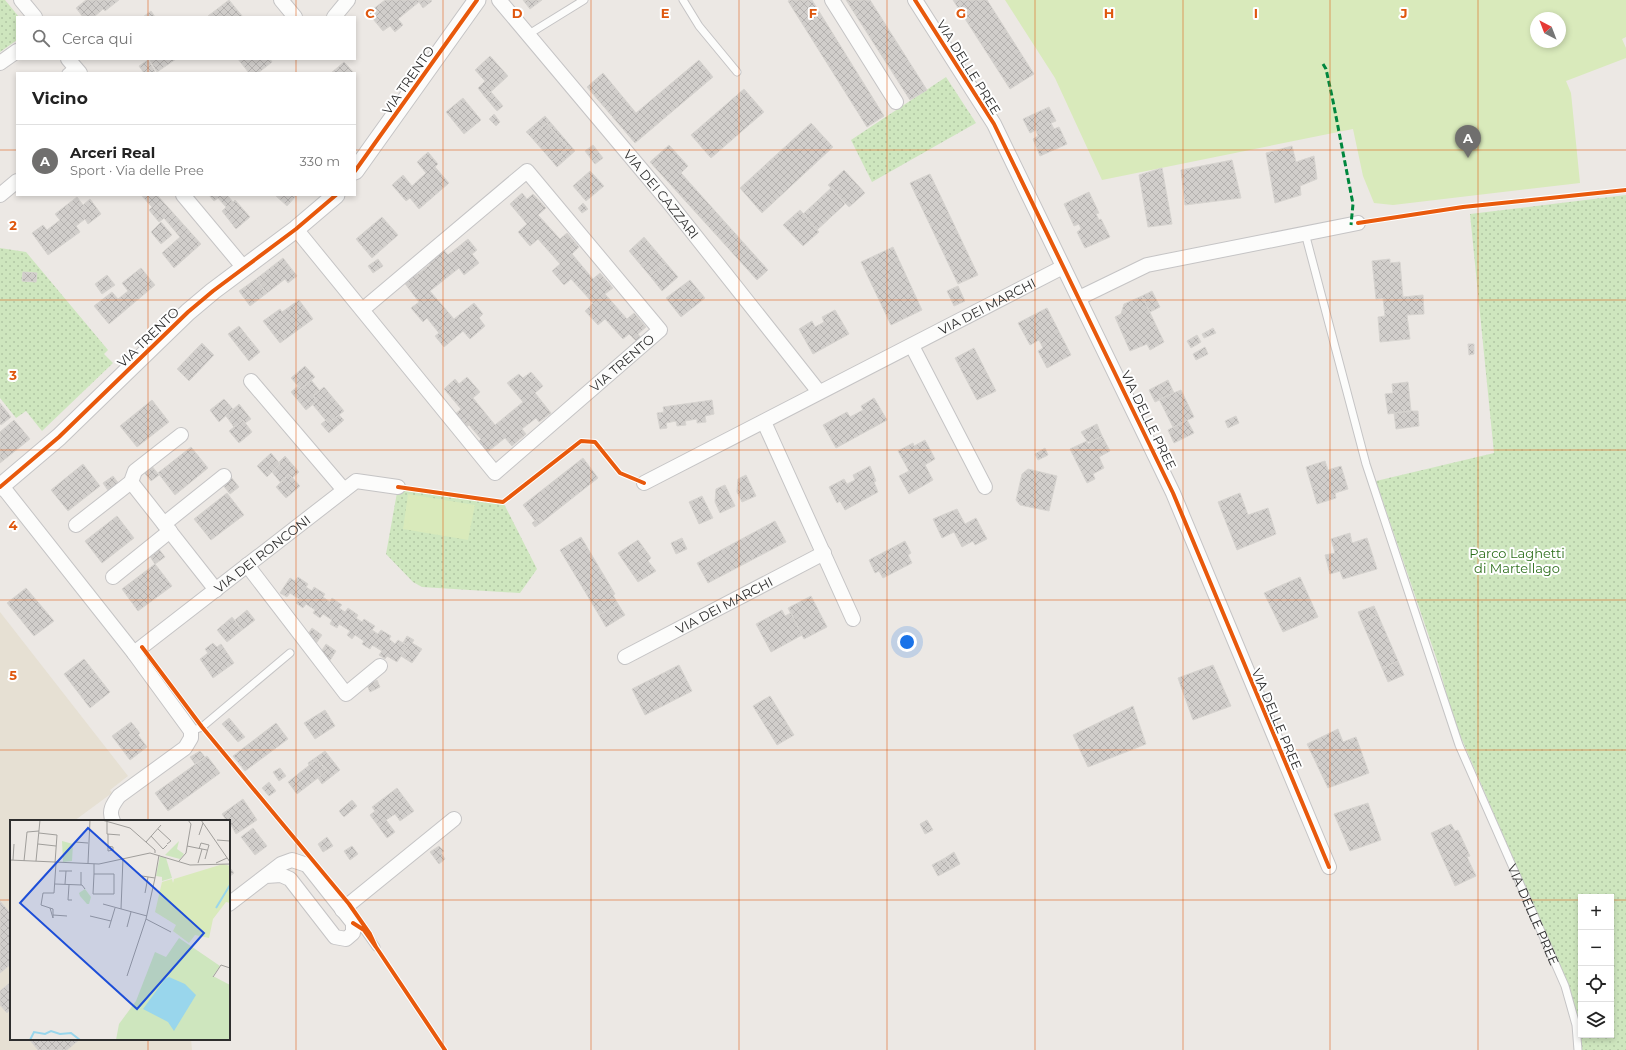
<!DOCTYPE html>
<html lang="it">
<meta charset="utf-8">
<style>
:root{--surface:#fff;--page:#f6f6f6;--text:#222;--muted:#767676;--line:#e0e0e0;--accent:#706f6e}
body{margin:0;font-family:Montserrat,sans-serif;background:var(--page);color:var(--text)}
.controls{position:absolute;right:12px;bottom:12px;display:grid;overflow:hidden;border-radius:0px;box-shadow:0 2px 6px #0003}
.controls button{width:36px;height:36px;display:grid;place-items:center;padding:0;border:0;border-bottom:1px solid var(--line);background:var(--surface);color:var(--text);font:20px sans-serif}
.compass{position:absolute;left:1530px;top:12px;width:36px;height:36px;border-radius:50%;background:var(--surface);box-shadow:0 2px 6px #0003;rotate:318deg}
.you{position:absolute;left:907px;top:642px;width:14px;height:14px;margin:-10px;border:3px solid #fff;border-radius:50%;background:#1a73e8;box-shadow:0 0 0 6px #1a73e833}
.badge{display:grid;place-items:center;width:26px;height:26px;border-radius:50%;background:var(--accent);color:#fff;font-size:13px;font-weight:700}
.pin{position:absolute;translate:-50% -33px;filter:drop-shadow(0 1px 2px #0008)}
.pin::after{content:'';position:absolute;top:21px;width:14px;height:12px;background:inherit;clip-path:polygon(0 0,100% 0,50% 100%)}
.list{margin:0;padding:0;list-style:none}
h2{display:flex;justify-content:space-between;align-items:center;height:52px;margin:0;padding:0 16px;font-size:17px}
h2 small{font-size:13px;font-weight:400;color:var(--muted)}
.list li{display:grid;grid-template-columns:26px 1fr auto;gap:12px;align-items:center;box-sizing:border-box;height:72px;padding:0 16px;border-top:1px solid var(--line)}
.list b{display:block;font-size:15px;white-space:nowrap}
.list p{margin:0;font-size:13px;white-space:nowrap;color:var(--muted)}
.list em{font-size:13px;font-style:normal;color:var(--muted)}
.icon{flex:none;width:22px;height:22px;fill:none;stroke:currentColor;stroke-width:2;stroke-linecap:round;stroke-linejoin:round}
.map{position:relative;flex:none;width:1626px;height:1050px;overflow:hidden}
.search{position:absolute;background:var(--surface);box-shadow:0 2px 6px #0003;left:16px;top:16px;width:340px;height:44px;display:flex;align-items:center;gap:10px;box-sizing:border-box;padding:0 14px;border-radius:0px;color:var(--muted);font-size:15px}
.panel{position:absolute;background:var(--surface);box-shadow:0 2px 6px #0003;left:16px;top:72px;width:340px;height:124px;border-radius:0px}
.map>svg:first-child{display:block}
.education{fill:#e6e0d3}
.park{fill:url(#park-dots);fill-rule:evenodd}
.pitch{fill:#d9eabb;fill-rule:evenodd}
.building{fill:url(#building-cross-hatch);stroke:#d7d4d0}
.lines{fill:none;stroke-linecap:round;stroke-linejoin:round}
.service-casing{stroke:#c5c4c5;stroke-width:9}
.minor-casing{stroke:#c5c4c5;stroke-width:16}
.tertiary-casing{stroke:#c5c4c5;stroke-width:19}
.service{stroke:#fcfcfb;stroke-width:7}
.minor{stroke:#fcfcfb;stroke-width:14}
.tertiary{stroke:#fcfcfb;stroke-width:17}
.quiet{stroke:#00873e;stroke-width:3;stroke-dasharray:6 3;stroke-linecap:butt}
.cycleway-casing{stroke:#fff;stroke-width:6}
.cycleway{stroke:#e8590c;stroke-width:4}
.grid{fill:none;stroke:#df570e;stroke-width:1;stroke-opacity:0.55}
.labels{text-anchor:middle;dominant-baseline:central;stroke-width:4;stroke-linejoin:round;paint-order:stroke}
.street-label{font-size:13px;fill:#2e2e2e;stroke:#fff}
.park-label{font-size:13px;fill:#2c6e1b;stroke:#fff}
.inset-river{fill:none;stroke:#99d6ec;stroke-width:2}
.inset-road{fill:none;stroke:#a09e9b;stroke-width:1}
.view{fill:#1d4ed8;fill-opacity:0.15;stroke:#1d4ed8;stroke-width:2}
.inset-edge{fill:none;stroke:#2e2e2e;stroke-width:2}
.grid-label{font-size:13px;text-anchor:middle;font-weight:bold;fill:#df570e;stroke:#fff;stroke-width:4;stroke-linejoin:round;paint-order:stroke}
</style>
<div class="map">
<svg width="1626" height="1050" viewBox="0 0 1626 1050">
<defs>
<pattern id="park-dots" width="8" height="8" patternUnits="userSpaceOnUse"><rect width="8" height="8" fill="#cee6be"/><path d="M2 2h.1M6 6h.1" fill="none" stroke="#b1c6a4" stroke-width="1.8" stroke-linecap="round"/></pattern>
<pattern id="building-cross-hatch" width="8" height="8" patternUnits="userSpaceOnUse"><rect width="8" height="8" fill="#d1cecb"/><path d="M0 0l8 8M0 8l8-8" fill="none" stroke="#b4b1af"/></pattern>
</defs>
<rect width="100%" height="100%" fill="#ece8e4"/>
<path class="education" d="M0 612 128 776 110 790 112 793 74 821H11V1039H191L192 1050H0Z"/>
<path class="park" d="M0 0H5L19 17H17V40L0 52Z
M946 77 976 123 872 182 851 140Z
M1626 195V1050H1577L1571 993 1454 721 1438 663 1376 481 1494 453 1470 214ZM1581 897H1611V1035H1581Z
M0 222V248L26 252 108 350 104 354 113 363 42 431 26 411 16 418 0 398Z
M398 487 503 502 537 569 520 593 422 587 413 582 386 554Z"/>
<path class="pitch" d="M1005 0H1626V37L1622 39 1626 48V58L1566 81 1571 93 1580 183 1393 205 1374 203 1363 176 1353 129 1102 180 1055 78ZM1536 18H1560V42H1536Z
M408 494 475 505 468 540 403 529Z"/>
<path class="building" d="M86 0H119L105 11 103 9 94 17H83L76 8Z
M229 0 243 17H209L208 16Z
M385 0H431L432 1 423 8 419 2 398 19 403 25 395 32 390 26 383 31 368 13Z
M523 0H542L530 9Z
M790 0H812L884 116 867 127 788 1Z
M846 0H870L927 90 910 100Z
M953 0H987L1034 74 1010 89Z
M151 11 155 17H143Z
M490 56 508 76 485 97 478 88 485 81 475 70Z
M149 59H176L157 72Z
M238 59H270L272 62 258 73H249Z
M148 60 155 71 152 73H144L139 66Z
M699 60 713 77 635 143 587 87 603 73 636 113Z
M344 62 354 73H331Z
M744 89 764 112 711 158 691 135Z
M491 92 503 106 497 111 485 97Z
M463 98 481 120 464 134 446 112Z
M1049 107 1056 121 1051 123 1054 129 1059 127 1067 144 1040 156 1033 139 1038 136 1036 130 1030 133 1023 119Z
M494 114 500 122 496 126 489 119Z
M545 116 575 151 557 167 552 161 568 148 547 123 531 137 526 132Z
M547 123 568 148 552 161 531 137Z
M811 123 833 147 762 213 740 188Z
M593 145 603 158 595 164 585 151Z
M669 145 688 166 681 173 768 270 757 280 650 162Z
M1292 146 1296 162 1314 156 1317 179 1300 186 1301 195 1275 203 1266 153Z
M428 152 438 164 435 167 449 183 419 209 410 198 406 201 392 185 403 175 412 186 426 173 417 162Z
M1232 160 1241 198 1185 205 1181 170Z
M1162 168 1172 224 1148 227 1139 175Z
M844 170 865 193 849 207 828 185Z
M590 171 604 186 586 201 573 186Z
M930 174 978 275 958 284 910 183Z
M831 188 845 204 817 230 803 214Z
M1089 192 1099 213 1096 214 1099 220 1101 219 1110 237 1085 248 1077 232 1081 229 1079 224 1074 226 1064 204Z
M522 193 527 199 533 194 546 208 538 215 560 239 567 233 579 247 572 254 593 279 600 273 613 288 605 294 627 319 634 313 646 327 638 334 642 339 638 343 629 334 623 339 605 319 598 325 585 311 593 303 571 279 564 285 552 271 560 264 538 239 530 246 518 232 527 224 510 204Z
M141 195H157L201 244 174 268 162 253 180 237 164 218 159 222 149 210 152 207Z
M209 195H227L233 202 235 200 250 217 236 229 222 211 226 207 218 198 214 201Z
M275 195H297L287 206Z
M77 197 83 205 90 199 101 214 88 224 85 219 76 226 80 232 48 255 32 233 43 225 47 230 60 220 55 214Z
M583 203 588 209 582 213 578 208Z
M800 210 819 232 803 246 783 225Z
M382 217 398 235 372 258 356 239Z
M161 222 172 235 161 244 151 232Z
M644 237 666 263 650 276 629 251Z
M468 239 477 250 472 254 479 263 464 275 459 268 430 291 454 319 474 303 483 314 479 318 485 326 470 339 463 331 444 347 435 336 439 333 427 318 423 322 411 308 419 302 403 281 414 272 417 275 430 264 427 260 442 248 448 255Z
M893 247 922 310 891 325 861 262Z
M283 258 297 276 288 283 285 279 267 293 256 279Z
M378 259 383 266 373 273 368 266Z
M1390 259V263L1400 262 1403 297 1423 295 1424 314 1407 315 1410 339 1380 342 1378 317 1385 316 1383 298 1376 299 1372 261Z
M666 263 678 277 662 291 650 276Z
M141 268 155 285 109 324 94 306 112 292 118 299 128 291 122 283Z
M23 272 37 273 36 282 22 281Z
M107 275 115 285 102 294 95 284Z
M256 279 267 293 250 306 239 291Z
M690 280 705 298 681 317 666 298Z
M958 286 965 301 954 306 947 291Z
M1152 291 1160 307 1150 312 1142 296Z
M1142 296 1164 342 1150 350 1147 344 1130 351 1115 317 1121 314 1124 304Z
M299 300 313 319 280 343 263 321 280 309 282 312Z
M1047 308 1071 355 1047 368 1038 351 1043 348 1039 340 1030 345 1018 323Z
M835 310 849 334 813 354 799 329 812 321 815 327 824 322 822 317Z
M239 326 260 352 249 361 228 334Z
M1213 328 1216 333 1204 338 1202 334Z
M1197 335 1201 342 1191 348 1187 341Z
M202 343 214 355 189 381 177 369Z
M1468 344H1474V354L1469 355Z
M1205 347 1208 354 1196 360 1193 354Z
M974 348 996 391 977 400 955 358Z
M305 366 315 377 301 389 291 378Z
M531 372 543 386 535 393 551 413 539 422 536 418 522 429 526 434 512 446 505 438 485 454 476 444 481 439 469 425 464 429 453 416 461 409 444 389 455 379 459 384 467 377 480 392 473 398 495 425 523 402 507 383 519 374 523 378Z
M311 380 320 391 313 396 317 401 306 410 291 392 298 386 301 389Z
M1168 380 1174 393 1155 402 1149 390Z
M1408 382 1411 411 1388 414 1385 394 1393 393 1392 384Z
M324 387 344 411 328 423 313 405 317 401 313 396Z
M1181 390 1194 417 1173 427 1159 399Z
M874 398 887 420 836 448 823 425 847 412 850 417 863 410 861 406Z
M224 399 233 409 219 422 210 410Z
M152 400 169 422 137 447 120 426Z
M712 400 714 414 705 416 706 422 697 423V419L685 421 686 425 677 426 676 421 666 423 667 428 660 429 657 413 664 412 663 407Z
M0 403 11 417 1 425 0 424Z
M239 404 251 419 245 423 243 420 234 427 226 416Z
M1411 411H1418L1419 426 1396 429 1394 413Z
M339 415 344 420 329 433 321 424 326 420 328 423Z
M1236 416 1239 423 1228 428 1225 421Z
M14 420 30 439 0 463V432Z
M243 420 252 432 239 443 229 431Z
M1187 420 1194 433 1174 443 1168 430Z
M1097 424 1102 436 1090 442 1087 441 1081 432Z
M1102 436 1110 451 1099 457 1104 468 1093 474 1095 479 1087 483 1070 449 1087 441 1088 444Z
M925 440 935 459 925 465 933 480 909 494 899 476 909 471 898 451 913 443 914 446Z
M191 447 208 468 175 495 158 473Z
M1045 448 1048 455 1038 460 1035 454Z
M271 453 280 464 267 477 257 466Z
M285 456 299 472 292 478 289 474 281 483 272 472 280 464 279 462Z
M583 458 598 478 542 522 539 518 535 521 523 505Z
M1325 461 1328 470 1341 466 1348 489 1335 493 1336 498 1317 504 1306 467Z
M83 464 100 486 68 511 51 490Z
M151 465 159 475 151 481 143 471Z
M870 466 876 481 874 482 878 492 845 510 840 501 837 503 829 487 844 479 847 484 855 480 853 475Z
M1028 469 1057 476 1049 511 1020 505 1016 500 1022 474Z
M289 474 300 486 286 498 276 487Z
M746 475 756 496 742 502 737 492 738 479Z
M113 476 119 484 109 492 103 483Z
M231 477 239 487 230 494 222 484Z
M725 485 735 506 720 513 715 502 716 489Z
M227 493 244 515 211 540 194 519Z
M1240 493 1248 515 1268 508 1276 534 1237 550 1218 502Z
M702 496 713 518 699 524 689 502Z
M957 509 965 524 976 518 987 539 975 545 973 541 962 547 954 532 942 538 933 519Z
M117 516 134 538 102 563 85 541Z
M539 518 542 522 535 527 532 523Z
M775 521 786 542 708 583 697 563Z
M1350 533 1352 543 1367 538 1377 569 1343 579 1340 571 1330 574 1325 555 1335 553 1331 539Z
M581 537 615 594 613 595 618 604 599 615 560 550Z
M682 538 687 549 676 554 671 543Z
M638 540 651 558 648 561 656 571 638 582 618 553Z
M905 541 911 553 908 555 912 563 883 578 879 571 875 573 869 560Z
M158 548 165 557 155 564 149 555Z
M155 564 172 586 138 611 122 589Z
M298 577 308 584 306 587 312 591 314 587 325 594 323 597 330 602 332 598 342 605 339 608 345 612 348 608 358 615 356 618 362 622 364 619 375 626 372 630 378 634 381 630 391 636 389 639 395 644 398 640 408 646 397 662 387 656 385 659 379 655 382 651 372 645 370 649 362 644 364 641 355 635 352 639 347 635 350 631 339 624 337 628 330 624 332 620 323 614 320 618 313 613 315 610 306 604 303 608 296 603 299 599 290 593 287 597 280 593 290 578 295 581Z
M1300 577 1318 617 1283 632 1264 593Z
M26 588 54 621 34 636 7 603Z
M811 596 827 627 804 639 788 608Z
M618 604 625 615 606 627 599 615Z
M1374 606 1378 615 1362 622 1358 612Z
M247 610 255 620 242 630 235 620Z
M782 610 785 616 791 613 802 635 771 652 756 624Z
M1378 615 1398 661 1382 668 1362 622Z
M232 617 242 630 227 642 217 630Z
M312 628 322 635 315 645 305 638Z
M407 636 414 640 412 643 422 649 412 663 401 656 408 646 403 643Z
M213 643 217 647 221 644 234 663 213 678 200 659 208 653 205 649Z
M326 644 336 651 329 662 319 655Z
M84 659 110 692 90 708 64 674Z
M1398 661 1404 675 1388 682 1382 668Z
M679 665 692 691 645 715 632 689Z
M1213 665 1231 706 1193 720 1178 678Z
M377 680 380 687 370 692 367 685Z
M770 696 794 735 777 745 753 706Z
M1133 706 1146 744 1088 767 1073 735Z
M325 710 335 726 315 739 304 723Z
M229 718 245 737 238 742 222 724Z
M131 722 140 733 138 735 147 747 130 760 112 736Z
M276 723 288 739 245 771 233 756Z
M1338 729 1343 742 1356 737 1369 773 1328 788 1307 744Z
M200 751 205 757 195 764 190 757Z
M325 751 340 770 322 784 318 778 327 771 317 759 309 765 308 763Z
M207 756 220 773 168 811 155 793Z
M317 759 327 771 297 794 288 782Z
M280 768 286 776 279 781 273 772Z
M269 782 276 791 269 796 262 788Z
M397 788 414 811 400 821 395 814 386 820 395 832 387 838 370 815 375 811 372 807Z
M243 799 257 820 236 834 229 821H227L222 814Z
M352 800 357 806 344 817 339 811Z
M1368 803 1381 840 1350 851 1334 814Z
M927 820 933 830 925 834 920 824Z
M1451 824 1455 831 1458 830 1470 856 1467 857 1476 876 1455 886 1431 833Z
M253 828 267 846 255 855 241 837Z
M327 837 333 846 323 852 318 844Z
M352 846 358 854 350 860 344 851Z
M439 846 444 851 441 853 445 859 439 864 430 852Z
M954 852 960 864 951 869 945 858Z
M945 858 951 869 938 876 932 865Z
M231 869 234 873 229 877V870Z
M0 901 11 914V964L0 973Z
M11 982V1009L7 1013 0 1005V991Z
M29 1039H80L67 1050H38Z"/>
<g class="lines">
<g class="service-casing">
<g id="service">
<path d="M683 0 699 26 737 72"/>
<path d="M529 34 584 0"/>
<path d="M66 73 74 66"/>
<path id="s1" d="M1305 233 1366 464 1459 745 1565 986 1576 1025 1578 1050"/>
<path d="M191 731 202 727 290 653"/>
<path d="M353 923 364 930 376 947"/>
</g>
</g>
<g class="minor-casing">
<g id="minor">
<path d="M21 0 35 17"/>
<path d="M281 0 295 17"/>
<path id="s2" d="M499 0 667 200 819 392"/>
<path d="M832 0 896 102"/>
<path d="M915 0 994 124 1173 493 1329 867"/>
<path d="M334 17 348 0"/>
<path d="M68 59 80 73"/>
<path d="M0 63 17 51"/>
<path d="M0 195 17 181"/>
<path d="M183 195 244 268"/>
<path id="s3" d="M296 229 495 473 660 330 527 171 362 310"/>
<path d="M1079 298 1147 265 1358 223"/>
<path d="M912 346 985 487"/>
<path d="M251 381 344 490"/>
<path d="M764 422 853 619"/>
<path d="M131 482 216 590"/>
<path id="s4" d="M644 483 1063 267"/>
<path d="M2 486 134 653 191 731V738L185 748 119 796C113 804 108 811 113 821"/>
<path d="M164 524 224 476"/>
<path d="M76 525 131 482 135 471 181 435"/>
<path d="M247 565 346 694 380 666"/>
<path d="M113 577 170 531"/>
<path id="s5" d="M134 653 356 481 398 487"/>
<path id="s6" d="M625 657 824 553"/>
<path d="M229 904 281 864 292 860 307 865 353 923V933L346 939 335 937 290 879 281 875 266 876"/>
<path d="M342 910 454 819"/>
</g>
</g>
<g class="tertiary-casing">
<path id="tertiary" d="M355 171 477 0
M0 487 59 437 188 312 213 291 296 229 336 195"/>
</g>
<use href="#service" class="service"/>
<use href="#minor" class="minor"/>
<use href="#tertiary" class="tertiary"/>
<path class="quiet" d="M1323 64 1326 69 1333 101 1353 204 1351 225"/>
<g class="cycleway-casing">
<path id="cycleway" d="M915 0 994 124 1173 493 1329 867
M355 171 477 0
M1358 223 1463 207 1626 190
M0 487 59 437 188 312 213 291 296 229 336 195
M398 487 503 502 581 441 595 442 620 473 644 483
M142 647 202 727 349 904 370 934 376 947
M353 923 364 930 376 947 445 1050"/>
</g>
<use href="#cycleway" class="cycleway"/>
</g>
<path class="grid" d="M148 0V17M296 0V17M443 0V1050M591 0V1050M739 0V1050M887 0V1050M1035 0V1050M1183 0V1050M1330 0V1050M1478 0V1050M148 59V73M296 59V73M0 150H17M355 150H1626M148 195V821M296 195V1050M0 300H1626M0 450H1626M0 600H1626M0 750H1626M0 900H11M229 900H1581M1611 900H1626M148 1039V1050"/>
<g class="labels">
<g class="street-label">
<text transform="translate(969 67) rotate(58)">VIA DELLE PREE</text>
<text transform="translate(408 80) rotate(-55)">VIA TRENTO</text>
<text stroke="none"><textPath href="#s2" startOffset="253">VIA DEI CAZZARI</textPath></text>
<text stroke="none"><textPath href="#s4" startOffset="386">VIA DEI MARCHI</textPath></text>
<text transform="translate(148 337) rotate(-44)">VIA TRENTO</text>
<text stroke="none"><textPath href="#s3" startOffset="483">VIA TRENTO</textPath></text>
<text transform="translate(1149 420) rotate(64)">VIA DELLE PREE</text>
<text stroke="none"><textPath href="#s5" startOffset="162">VIA DEI RONCONI</textPath></text>
<text stroke="none"><textPath href="#s6" startOffset="112">VIA DEI MARCHI</textPath></text>
<text transform="translate(1277 719) rotate(67)">VIA DELLE PREE</text>
<text stroke="none"><textPath href="#s1" startOffset="720">VIA DELLE PREE</textPath></text>
</g>
<g class="park-label">
<text x="1517" y="553">Parco Laghetti<tspan x="1517" dy="15">di Martellago</tspan></text>
</g>
</g>
<g transform="translate(10 820)">
<rect width="220" height="220" fill="#ece8e4"/>
<path d="M52 21 63 24 62 41 53 42ZM169 21 167 29 174 34 170 39 155 35ZM150 36 156 38 162 58 152 61V57L146 56ZM75 69 81 77 79 84H77L70 76 69 73ZM169 118 210 146 203 156 220 165V220H106L109 204 126 181 145 132 156 137Z" fill="#cee6be"/>
<path d="M213 44 220 46V83L216 82 203 99 199 118 185 115 179 123 163 111 166 105 145 92 152 62 162 59 163 63 164 59Z" fill="#d9eabb"/>
<path d="M159 157 175 164 186 175 164 211 158 202 133 189 155 159Z" fill="#99d6ec"/>
<path class="inset-river" d="M206 88 220 65M20 220 24 212 35 214 41 211 50 214 61 213 70 220"/>
<path class="inset-road" d="M92 0 120 8 145 30V33M191 0 220 42M97 1V14L110 15M148 9 161 21 157 24M29 13 47 15 45 43M189 15 193 3M141 16 153 29 157 25M207 20 220 21M65 22 78 23M136 22 151 5M28 24 46 26M98 26 103 27V30L98 31V14M177 26 197 30M189 29 191 23 199 25 195 39M0 40 89 44 140 33 180 45 220 44M3 40 4 24M14 41 17 12 29 11M26 41 30 0M169 41 176 33 181 4 178 0M78 43 80 0M188 43 192 29M206 43 217 38M49 51H62M84 54H104V74H83L84 54V44M145 58 149 35M45 64 72 65 75 69M55 64 56 51M59 65 58 80H62M71 65V52M135 73 138 57M93 84 137 96M40 88 43 98V89L31 85 33 73H44L46 43M111 89 113 38M43 95 57 96M80 96 101 101M136 99 161 112M117 107 121 92M99 108 105 88M117 156 136 99 145 58 132 56M203 157 211 145 220 148"/>
<path class="view" d="M78 8 194 113 127 189 10 83Z"/>
<rect width="220" height="220" class="inset-edge"/>
</g>
<g class="grid-label">
<text x="370" y="18">C</text>
<text x="517" y="18">D</text>
<text x="665" y="18">E</text>
<text x="813" y="18">F</text>
<text x="961" y="18">G</text>
<text x="1109" y="18">H</text>
<text x="1256" y="18">I</text>
<text x="1404" y="18">J</text>
<text x="13" y="230">2</text>
<text x="13" y="380">3</text>
<text x="13" y="530">4</text>
<text x="13" y="680">5</text>
</g>
</svg>
<div class="controls">
<button>+</button>
<button>−</button>
<button><svg class="icon" aria-label="locate" viewBox="0 0 24 24"><circle cx="12" cy="12" r="6"/><path d="M12 2v4M12 18v4M2 12h4M18 12h4"/></svg></button>
<button><svg class="icon" aria-label="layers" viewBox="0 0 24 24"><path d="M12 4l9 5-9 5-9-5zM3 14l9 5 9-5"/></svg></button>
</div>
<svg class="compass" viewBox="-18 -18 36 36"><path d="M0-13l5 13h-10z" fill="#e53935"/><path d="M0 13l5-13h-10z" fill="#767676"/></svg>
<div class="you"></div>
<div class="pin badge" style="left:1468px;top:158px">A</div>
<div class="search"><svg class="icon" aria-label="search" viewBox="0 0 24 24"><circle cx="10" cy="10" r="6"/><path d="M15 15l6 6"/></svg>Cerca qui</div>
<section class="panel">
<h2>Vicino<small></small></h2>
<ul class="list">
<li><span class="badge">A</span><div><b>Arceri Real</b><p>Sport · Via delle Pree</p></div><em>330 m</em></li>
</ul>
</section>
</div>
